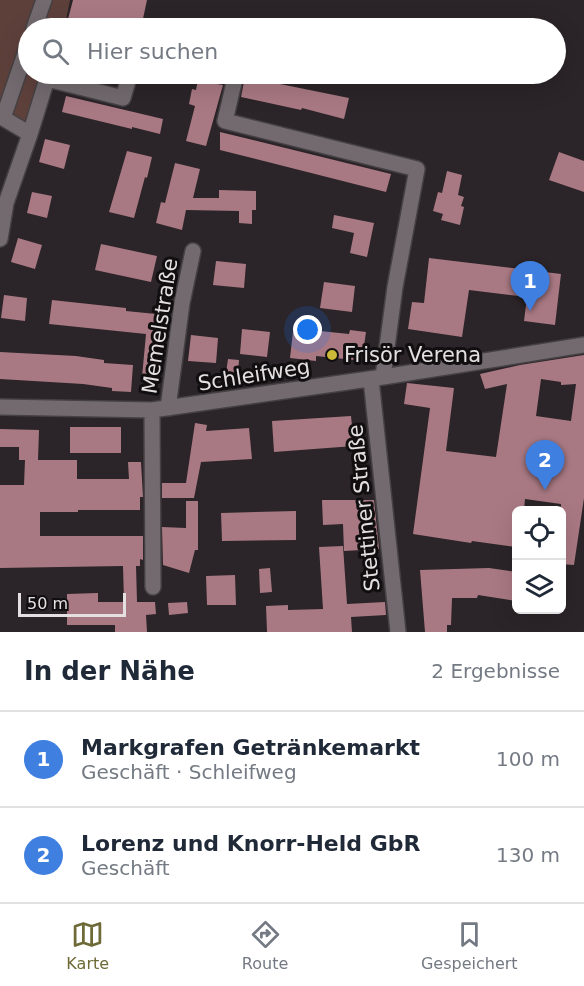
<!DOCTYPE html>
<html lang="de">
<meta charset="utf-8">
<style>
:root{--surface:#fff;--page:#f6f6f7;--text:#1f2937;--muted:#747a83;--line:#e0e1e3;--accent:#6d6a37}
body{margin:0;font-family:"DejaVu Sans",sans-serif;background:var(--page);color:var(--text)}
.controls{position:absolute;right:18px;bottom:18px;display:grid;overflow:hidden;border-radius:9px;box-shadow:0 6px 24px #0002}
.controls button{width:54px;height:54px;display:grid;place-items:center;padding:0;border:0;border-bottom:2px solid var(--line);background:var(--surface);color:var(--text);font:30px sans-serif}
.scale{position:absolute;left:18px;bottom:15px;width:108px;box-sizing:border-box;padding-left:6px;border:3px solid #e4e0e2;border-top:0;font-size:16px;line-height:21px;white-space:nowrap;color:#e4e0e2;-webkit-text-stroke:4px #110e10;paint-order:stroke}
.you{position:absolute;left:308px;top:330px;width:21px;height:21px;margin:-15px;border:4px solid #fff;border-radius:50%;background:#1a73e8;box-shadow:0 0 0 9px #1a73e833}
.badge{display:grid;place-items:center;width:39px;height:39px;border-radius:50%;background:var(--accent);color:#fff;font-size:20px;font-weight:700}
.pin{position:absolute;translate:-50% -50px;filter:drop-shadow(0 2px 3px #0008)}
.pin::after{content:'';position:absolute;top:32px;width:21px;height:18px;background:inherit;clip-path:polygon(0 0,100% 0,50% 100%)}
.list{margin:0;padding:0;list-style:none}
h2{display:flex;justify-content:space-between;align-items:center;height:78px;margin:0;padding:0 24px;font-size:26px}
h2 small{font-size:20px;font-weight:400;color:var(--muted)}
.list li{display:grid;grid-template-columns:39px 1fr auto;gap:18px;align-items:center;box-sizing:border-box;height:96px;padding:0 24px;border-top:2px solid var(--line)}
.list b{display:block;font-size:22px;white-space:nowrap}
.list p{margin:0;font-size:20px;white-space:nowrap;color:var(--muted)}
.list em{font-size:20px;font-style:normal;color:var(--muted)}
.icon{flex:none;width:33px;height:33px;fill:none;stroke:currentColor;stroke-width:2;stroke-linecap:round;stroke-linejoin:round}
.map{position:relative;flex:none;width:584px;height:632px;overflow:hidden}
.search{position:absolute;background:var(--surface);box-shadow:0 6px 24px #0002;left:18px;right:18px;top:18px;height:66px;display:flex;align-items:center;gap:15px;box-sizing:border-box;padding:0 21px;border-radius:33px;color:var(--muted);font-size:22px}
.sheet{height:270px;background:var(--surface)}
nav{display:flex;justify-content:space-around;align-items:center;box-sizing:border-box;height:84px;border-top:2px solid var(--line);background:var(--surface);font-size:16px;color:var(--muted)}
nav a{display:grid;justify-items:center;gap:3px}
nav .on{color:var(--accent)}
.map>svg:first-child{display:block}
.green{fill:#5e403b}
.building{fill:#a97983;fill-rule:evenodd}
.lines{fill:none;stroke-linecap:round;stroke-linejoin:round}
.minor-casing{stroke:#454043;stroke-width:18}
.minor{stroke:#726a6e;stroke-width:15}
.poi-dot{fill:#ccb938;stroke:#110e10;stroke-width:2}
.labels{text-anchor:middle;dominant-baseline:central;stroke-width:6;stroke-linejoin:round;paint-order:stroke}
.street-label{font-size:21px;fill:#e4e0e2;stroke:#110e10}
.poi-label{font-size:21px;fill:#e4e0e2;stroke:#110e10;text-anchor:start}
</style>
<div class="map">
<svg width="584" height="632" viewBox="0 0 584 632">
<rect width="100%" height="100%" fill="#2b2428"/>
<path class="green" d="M0 0H70L65 25 57 23 55 28H28V74H41L23 129 0 124Z"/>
<path class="building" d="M73 0H147L141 28H93L67 23Z
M199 74H219L217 84 223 85 206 146 186 141 195 106 189 104 192 89 196 90Z
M245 77 349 98 344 119 302 108 301 110 241 97Z
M66 96 163 119 160 134 132 127V129L62 112Z
M220 132 391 174 386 192 220 150Z
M45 139 70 145 64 169 39 162Z
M127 151 152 157 147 178 145 177 134 218 109 212Z
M559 152 584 161V192L549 180Z
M175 163 200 169 193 198H219V190L256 191V210H252V224L239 223V211L186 210 182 230 156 223 161 202 165 203Z
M447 171 462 175 458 195 464 197 461 206 464 207 460 225 441 220 443 214 433 211 438 192 442 193Z
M32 192 52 196 47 218 27 213Z
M334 215 374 223 367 257 350 253 354 233 332 228Z
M18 238 42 245 35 269 11 262Z
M101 244 157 256 151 282 95 270Z
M429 258 561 274 555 325 524 321 527 297 469 290 462 337 408 329 412 302 424 303Z
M216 261 246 264 244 288 213 285Z
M324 282 355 286 352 312 320 308Z
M4 295 27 298 25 321 1 318Z
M52 300 126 308V311L166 315 164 335H158L153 378 142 377 146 334 49 324Z
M242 329 270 332 267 357 240 354Z
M350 330 366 332 363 353 355 352 354 360 316 356V361L290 358 293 332 320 335V331L349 334Z
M191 335 218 338 216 363 188 361Z
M0 352 76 356 104 360V363L133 365 131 392 112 391V388L83 384 0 379Z
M584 355V498L574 565 561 564V504L525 499 524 510H516V547L472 541 471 543 413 534 430 408 404 404 407 383 454 388 446 451 496 457 507 384 485 389 480 374 520 365ZM541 379 561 382V385L576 384 571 421 536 416Z
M228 359 239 360 238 375 226 373Z
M351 416 354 446 274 452 272 421Z
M195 423 207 425 206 431 249 428 252 459 201 462 194 498H162V483H186Z
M70 427H121V453H70Z
M0 429 39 430 38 460H77V479H129L128 462H141L143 497H140V510H78V512H40V536H143V560L140 559V566H136L137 602H155L156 614 146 615 147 632H115V625H67V594L98 593V602H124L123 566 0 568V485H24L25 460H19V447H0Z
M322 500H374L379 549 344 551 343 524 323 525Z
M186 501H198V550H195L189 573 163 565 162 527 186 528Z
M296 511V540L222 541 221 513Z
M343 546 347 604 385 602 386 615 351 617 352 632H267L266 606 288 605V610L323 609 319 547Z
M270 568 272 592 260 593 259 569Z
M489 568 516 572V601L478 595 477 598H452L451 625H447V632H425L420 570Z
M235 575 236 605H207L206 576Z
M187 602 188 613 169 615 168 603Z"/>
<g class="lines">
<g class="minor-casing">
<path id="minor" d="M34 28 44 0
M236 74 225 121 417 169 395 287 383 377
M30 134 47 79 123 98 130 74
M0 239 6 203 30 134 3 118 28 45
M371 379 398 632
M0 407 152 410 383 377 584 345
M168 408 182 303 193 251
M152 410 153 587"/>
</g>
<use href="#minor" class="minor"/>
</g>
<circle class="poi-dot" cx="332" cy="355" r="6"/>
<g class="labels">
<g class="street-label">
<text transform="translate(160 326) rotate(-81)">Memelstraße</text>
<text transform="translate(254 375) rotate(-9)">Schleifweg</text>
<text transform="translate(364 508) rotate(-96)">Stettiner Straße</text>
</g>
<g class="poi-label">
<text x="344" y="355">Frisör Verena</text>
</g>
</g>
</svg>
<div class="controls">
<button><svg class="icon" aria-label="locate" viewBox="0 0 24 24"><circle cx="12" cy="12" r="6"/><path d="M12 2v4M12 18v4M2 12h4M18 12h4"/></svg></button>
<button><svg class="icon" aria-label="layers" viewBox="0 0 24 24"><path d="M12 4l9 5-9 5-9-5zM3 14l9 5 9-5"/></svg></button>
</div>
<div class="scale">50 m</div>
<div class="you"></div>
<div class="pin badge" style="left:530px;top:311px;background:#3f7fe0">1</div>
<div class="pin badge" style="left:545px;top:490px;background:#3f7fe0">2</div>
<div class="search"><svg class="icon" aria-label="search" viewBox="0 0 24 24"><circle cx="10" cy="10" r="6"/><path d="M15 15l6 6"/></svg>Hier suchen</div>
</div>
<section class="sheet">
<h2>In der Nähe<small>2 Ergebnisse</small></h2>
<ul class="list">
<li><span class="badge" style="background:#3f7fe0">1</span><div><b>Markgrafen Getränkemarkt</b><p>Geschäft · Schleifweg</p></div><em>100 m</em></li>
<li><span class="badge" style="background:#3f7fe0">2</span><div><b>Lorenz und Knorr-Held GbR</b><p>Geschäft</p></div><em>130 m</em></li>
</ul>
</section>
<nav>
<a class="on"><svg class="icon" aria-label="map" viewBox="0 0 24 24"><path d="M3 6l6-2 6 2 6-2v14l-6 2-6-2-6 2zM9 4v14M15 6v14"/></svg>Karte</a>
<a><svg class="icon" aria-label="directions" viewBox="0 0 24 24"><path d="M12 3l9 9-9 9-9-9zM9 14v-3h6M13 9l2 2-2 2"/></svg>Route</a>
<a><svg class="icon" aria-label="saved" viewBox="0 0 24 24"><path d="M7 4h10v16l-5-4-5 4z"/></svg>Gespeichert</a>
</nav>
